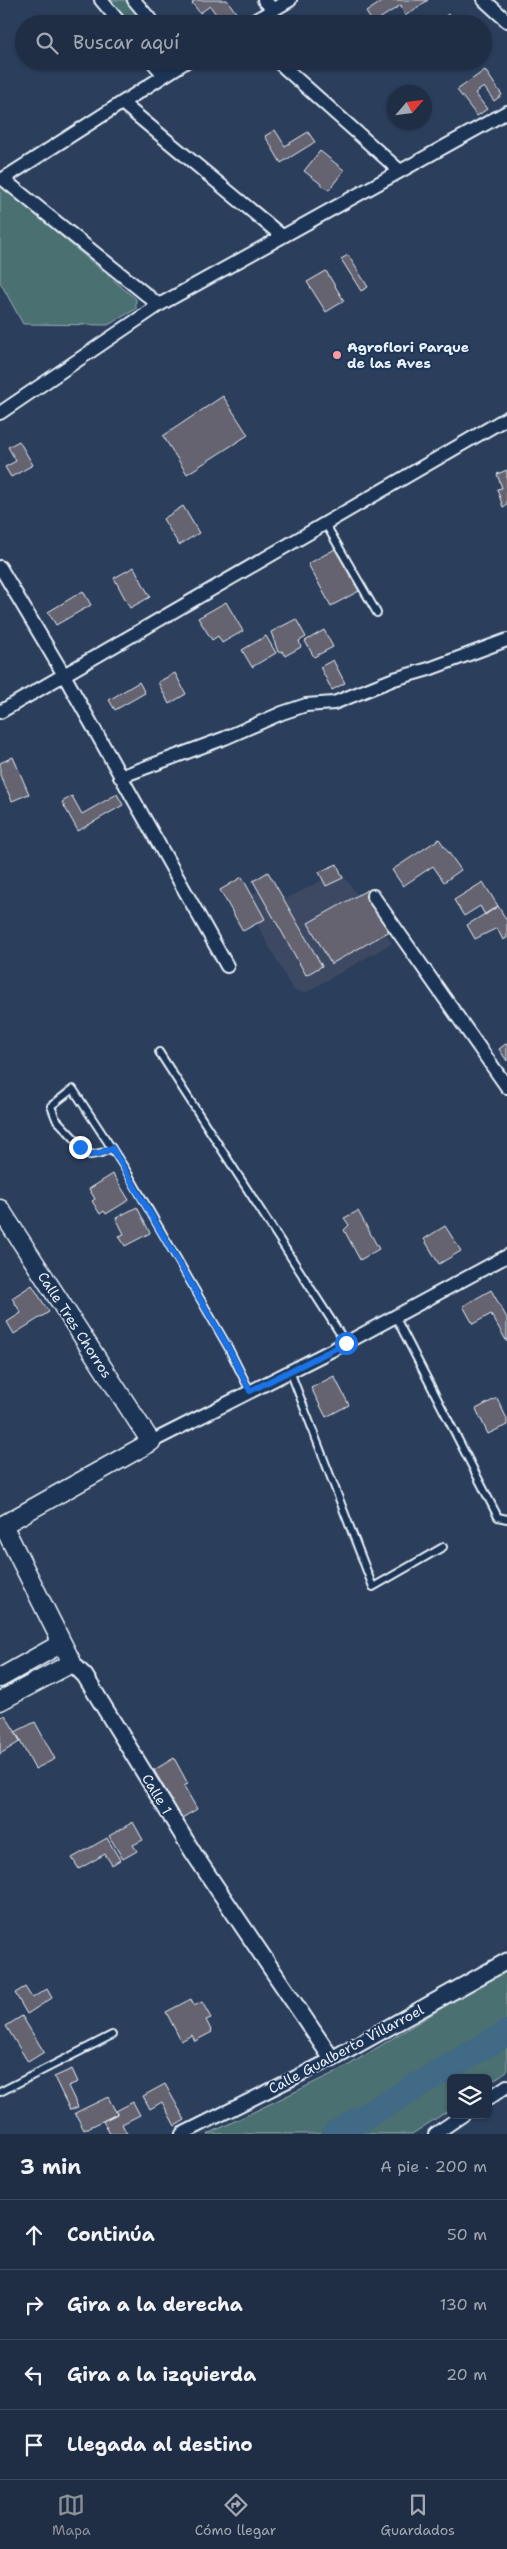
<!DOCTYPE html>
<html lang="es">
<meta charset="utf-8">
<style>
:root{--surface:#202e45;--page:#2d3a50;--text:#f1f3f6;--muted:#a2a8b3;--line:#3d4a5e;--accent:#8c9099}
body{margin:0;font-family:"Shantell Sans",sans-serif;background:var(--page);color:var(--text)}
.controls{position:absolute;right:15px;bottom:15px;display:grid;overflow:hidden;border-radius:8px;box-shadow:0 1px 4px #0004}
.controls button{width:45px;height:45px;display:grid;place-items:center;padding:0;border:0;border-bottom:1px solid var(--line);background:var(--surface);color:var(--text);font:25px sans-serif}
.compass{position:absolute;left:387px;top:85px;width:45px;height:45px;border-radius:50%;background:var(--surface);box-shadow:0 1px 4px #0004;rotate:62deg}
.stop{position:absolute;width:15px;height:15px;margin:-11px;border:4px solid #1a73e8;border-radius:50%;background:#fff}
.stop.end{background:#1a73e8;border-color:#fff;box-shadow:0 1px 5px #0008}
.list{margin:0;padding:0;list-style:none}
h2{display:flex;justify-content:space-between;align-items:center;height:65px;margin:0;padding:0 20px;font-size:21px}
h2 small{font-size:16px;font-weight:400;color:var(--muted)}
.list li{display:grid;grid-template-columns:32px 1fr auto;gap:15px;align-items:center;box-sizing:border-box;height:70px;padding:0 20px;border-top:1px solid var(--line)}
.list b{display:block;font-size:19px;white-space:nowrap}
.list em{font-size:16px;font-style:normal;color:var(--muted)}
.icon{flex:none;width:28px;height:28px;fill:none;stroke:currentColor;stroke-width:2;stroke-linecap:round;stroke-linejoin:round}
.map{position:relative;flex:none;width:507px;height:2134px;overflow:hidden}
.search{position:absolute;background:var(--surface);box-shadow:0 1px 4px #0004;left:15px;right:15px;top:15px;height:55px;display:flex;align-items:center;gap:12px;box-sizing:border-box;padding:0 18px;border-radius:28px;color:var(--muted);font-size:19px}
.sheet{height:345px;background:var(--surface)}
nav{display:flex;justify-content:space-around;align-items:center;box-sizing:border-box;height:70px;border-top:1px solid var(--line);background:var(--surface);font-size:14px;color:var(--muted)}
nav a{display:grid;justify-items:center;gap:2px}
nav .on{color:var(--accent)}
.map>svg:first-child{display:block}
.built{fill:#3c4962}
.green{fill:#4b6f71;stroke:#9ab0b4}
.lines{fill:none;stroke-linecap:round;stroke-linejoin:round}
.river{stroke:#3f6a86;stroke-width:26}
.building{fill:#65646f;stroke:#e8f1f8}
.service-casing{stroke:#e8f1f8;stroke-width:10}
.minor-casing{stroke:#e8f1f8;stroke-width:16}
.tertiary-casing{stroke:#e8f1f8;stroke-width:19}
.secondary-casing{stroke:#e8f1f8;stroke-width:21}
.service{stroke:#1d3557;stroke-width:6}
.minor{stroke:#1d3557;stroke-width:12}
.tertiary{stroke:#1d3557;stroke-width:15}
.secondary{stroke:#1d3557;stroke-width:18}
.route{stroke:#1a73e8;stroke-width:6}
.poi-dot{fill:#ff9aa2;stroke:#1d3557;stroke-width:2}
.labels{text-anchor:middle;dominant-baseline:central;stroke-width:4;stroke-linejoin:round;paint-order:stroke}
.poi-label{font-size:14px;font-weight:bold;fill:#e8f1f8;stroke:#1d3557;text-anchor:start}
.street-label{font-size:14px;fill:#e8f1f8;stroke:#1d3557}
</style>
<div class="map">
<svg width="507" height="2134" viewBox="0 0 507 2134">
<rect width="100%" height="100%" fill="#2b3e5c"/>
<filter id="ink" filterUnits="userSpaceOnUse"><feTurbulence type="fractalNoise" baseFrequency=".02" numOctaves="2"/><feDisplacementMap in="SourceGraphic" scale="10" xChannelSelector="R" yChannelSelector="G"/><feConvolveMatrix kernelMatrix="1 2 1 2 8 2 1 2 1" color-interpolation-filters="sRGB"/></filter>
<g filter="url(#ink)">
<path class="built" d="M340 871 392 943 305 993 293 990 242 897 263 890 286 899Z"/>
<path class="green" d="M109 0H125L145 24H129Z
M0 185 136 299V309L108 325 23 324 0 282Z
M507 1968V2071L488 2084V2078H451V2109L412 2134H208L344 2068Z"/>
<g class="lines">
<path class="river" d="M335 2134 507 2033"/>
</g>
<path class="building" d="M196 0H227L237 14 223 24 210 6 200 13 192 3Z
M384 0H428L405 16 401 5 373 23 366 12Z
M448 14 455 24H435Z
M485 70 502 95 494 101 484 87 475 93 487 109 477 116 457 90Z
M275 130 285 146 308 132 315 142 281 163 265 136Z
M320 151 344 170 329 190 304 171Z
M348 255 368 287 361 291 341 259Z
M326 271 344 301 326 312 307 282Z
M223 396 248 435 187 474 163 436Z
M19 441 33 465 11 477 5 467 16 461 8 447Z
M507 470V505L503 507 497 489 502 488 497 474Z
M183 506 199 533 179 545 163 519Z
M335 549 359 591 331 606 308 564Z
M134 567 150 597 130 608 114 578Z
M83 591 91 605 56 625 48 612Z
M226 602 243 631 222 643 218 636 212 640 198 618Z
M296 619 306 637 299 641 301 647 285 656 282 651 278 652 271 632Z
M324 630 333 647 314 657 305 641Z
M266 636 276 653 252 667 242 650Z
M333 660 345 683 332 690 320 667Z
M175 673 186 694 169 704 158 682Z
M139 682 145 693 115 710 109 700Z
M13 757 29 794 12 801 0 775V763Z
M117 794 123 805 78 831 62 802 72 796 82 814Z
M439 839 461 870 444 882 433 866 403 886 392 870Z
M337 864 343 878 326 886 319 872Z
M268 872 322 966 306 975 253 881Z
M242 877 265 919 243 931 220 890Z
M483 882 498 906 485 915 480 906 464 916 454 900Z
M367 890 390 931 331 964 308 923Z
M498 906 507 921V938L503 940 497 928 475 939 467 925Z
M507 1043V1061L499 1049Z
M113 1174 129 1200 106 1214 104 1211 100 1214 92 1201 95 1199 89 1189Z
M137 1207 150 1233 125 1246 119 1236 124 1234 116 1218Z
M358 1211 379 1249 360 1260 344 1230 349 1225 344 1218Z
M445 1226 461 1251 439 1264 424 1239Z
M32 1285 49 1312 14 1334 7 1322 21 1313 12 1298Z
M491 1290 507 1318V1342L491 1314 473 1324 463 1306Z
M334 1376 349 1405 326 1417 311 1388Z
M497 1398 507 1419V1425L488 1434 476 1409Z
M5 1715 21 1741 0 1754V1718Z
M35 1722 55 1759 35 1769 15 1732Z
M174 1758 188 1784 184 1786 197 1809 182 1818 154 1770Z
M133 1822 143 1840 133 1845 137 1851 123 1859 109 1836Z
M107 1838 120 1860 112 1865 105 1854 79 1869 72 1858Z
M25 1987 32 1998 47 1989 52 1998 27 2014 15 1993Z
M191 1999 194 2006 202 2002 211 2018 206 2020 212 2032 195 2041 192 2035 181 2041 166 2012Z
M22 2016 44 2052 28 2062 6 2026Z
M72 2069 78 2082 68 2086 78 2107 70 2110 54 2077Z
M165 2084 185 2120 175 2126 162 2102 150 2109 143 2096Z
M108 2097 117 2114 84 2130 75 2113Z
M133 2102 140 2115 122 2124 127 2134H110L103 2121 117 2114 116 2111Z"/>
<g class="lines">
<g class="service-casing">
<path id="service" d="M325 523 377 613
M159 1052 346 1343
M112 1148 101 1153 90 1155 56 1119 51 1106 73 1089 126 1170 228 1347 250 1391
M395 1316 498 1517 507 1519
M290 1371 373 1587 443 1547
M0 2092 112 2035"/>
</g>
<g class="minor-casing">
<path id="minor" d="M101 0 121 24
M134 0 154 24
M264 0 274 10
M484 0 507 21
M249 24 290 0
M152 61 164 75
M277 61 400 171
M122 103 282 236
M159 305 3 179 187 61
M0 413 159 305 507 112
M0 567 64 675 227 966
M0 712 507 418
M120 777 225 738 282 713 306 705 334 703 394 679 429 669 507 640
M373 896 507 1087
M151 1442 346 1343 507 1256
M488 2099 507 2086
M182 2134 332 2059
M435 2134 463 2115"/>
</g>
<g class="tertiary-casing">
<path id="tertiary" d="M72 1663 85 1676 194 1854 332 2059 507 1961"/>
</g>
<g class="secondary-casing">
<path id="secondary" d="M0 1209 151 1442 3 1525 72 1663 0 1701
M0 1678 62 1643"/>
</g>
<use href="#service" class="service"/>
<use href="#minor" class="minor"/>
<use href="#tertiary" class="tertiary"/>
<use href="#secondary" class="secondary"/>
</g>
</g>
<g class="lines" filter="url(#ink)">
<path class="route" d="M80 1147 90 1155 101 1153 112 1148 228 1347 250 1391 346 1343"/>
</g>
<circle class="poi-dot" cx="337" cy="355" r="5"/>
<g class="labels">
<g class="poi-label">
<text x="347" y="347">Agroflori Parque<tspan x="347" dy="16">de las Aves</tspan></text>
</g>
<g class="street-label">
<text transform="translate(75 1325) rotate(57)">Calle Tres Chorros</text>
<text transform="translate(157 1794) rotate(59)">Calle 1</text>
<text transform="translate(346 2049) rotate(-28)">Calle Gualberto Villarroel</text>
</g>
</g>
</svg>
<div class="controls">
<button><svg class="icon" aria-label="layers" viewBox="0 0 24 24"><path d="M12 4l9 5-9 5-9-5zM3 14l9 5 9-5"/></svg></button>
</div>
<svg class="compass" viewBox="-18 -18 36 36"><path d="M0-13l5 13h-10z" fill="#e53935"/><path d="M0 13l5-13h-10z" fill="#a2a8b3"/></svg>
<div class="stop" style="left:346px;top:1343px"></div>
<div class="stop end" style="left:80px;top:1147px"></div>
<div class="search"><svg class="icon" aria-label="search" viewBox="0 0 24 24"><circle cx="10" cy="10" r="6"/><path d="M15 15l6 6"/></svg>Buscar aquí</div>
</div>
<section class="sheet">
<h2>3 min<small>A pie · 200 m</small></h2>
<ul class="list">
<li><svg class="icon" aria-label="ahead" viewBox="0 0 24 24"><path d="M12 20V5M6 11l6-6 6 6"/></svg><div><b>Continúa</b></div><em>50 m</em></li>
<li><svg class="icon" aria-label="right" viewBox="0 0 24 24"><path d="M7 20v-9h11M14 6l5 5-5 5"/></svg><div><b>Gira a la derecha</b></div><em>130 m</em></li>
<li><svg class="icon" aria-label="left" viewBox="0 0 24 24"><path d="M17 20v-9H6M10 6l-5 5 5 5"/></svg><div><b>Gira a la izquierda</b></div><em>20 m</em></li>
<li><svg class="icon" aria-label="arrive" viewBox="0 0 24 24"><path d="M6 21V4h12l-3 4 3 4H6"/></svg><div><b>Llegada al destino</b></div></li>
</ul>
</section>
<nav>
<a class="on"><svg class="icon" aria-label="map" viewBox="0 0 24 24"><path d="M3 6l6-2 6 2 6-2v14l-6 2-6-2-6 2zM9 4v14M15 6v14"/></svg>Mapa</a>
<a><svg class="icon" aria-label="directions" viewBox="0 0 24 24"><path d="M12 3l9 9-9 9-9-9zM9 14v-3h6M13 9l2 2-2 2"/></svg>Cómo llegar</a>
<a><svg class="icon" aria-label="saved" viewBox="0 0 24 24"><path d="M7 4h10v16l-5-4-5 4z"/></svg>Guardados</a>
</nav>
